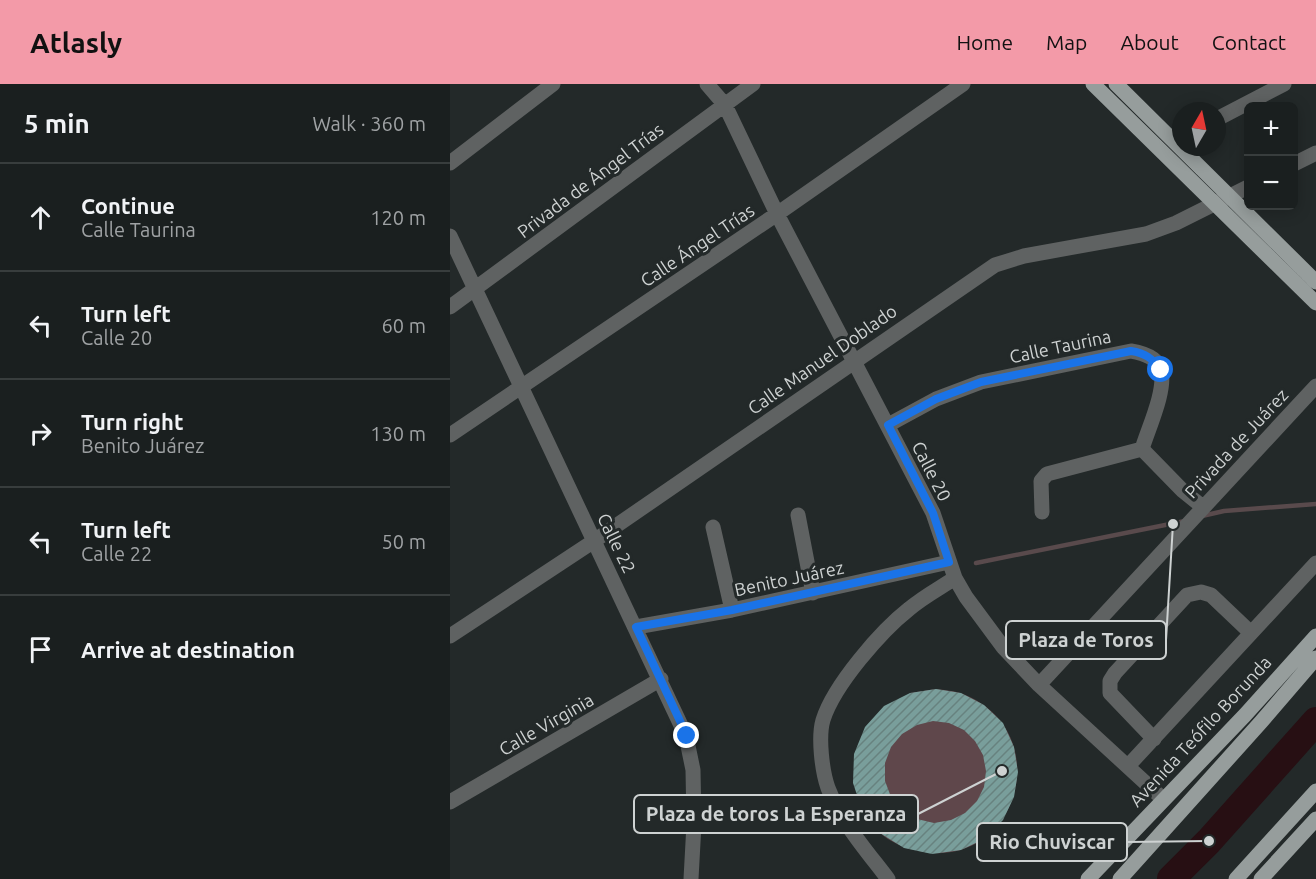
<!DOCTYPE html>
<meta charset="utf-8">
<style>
:root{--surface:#1a1f1f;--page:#232728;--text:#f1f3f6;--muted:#9fa2a4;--line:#383d3d;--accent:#f39aa8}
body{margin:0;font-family:Ubuntu,sans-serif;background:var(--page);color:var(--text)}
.controls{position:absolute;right:18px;top:18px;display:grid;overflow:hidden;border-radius:9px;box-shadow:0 3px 15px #0003}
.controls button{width:54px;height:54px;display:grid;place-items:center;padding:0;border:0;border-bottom:2px solid var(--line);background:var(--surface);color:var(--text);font:30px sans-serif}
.compass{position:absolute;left:722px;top:18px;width:54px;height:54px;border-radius:50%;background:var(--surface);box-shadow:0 3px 15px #0003;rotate:9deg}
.stop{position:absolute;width:18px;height:18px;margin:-14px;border:4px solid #1a73e8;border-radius:50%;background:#fff}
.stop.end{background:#1a73e8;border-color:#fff;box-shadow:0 2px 6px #0008}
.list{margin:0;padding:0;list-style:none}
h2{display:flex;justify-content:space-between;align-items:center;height:78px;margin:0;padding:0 24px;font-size:26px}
h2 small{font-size:20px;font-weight:400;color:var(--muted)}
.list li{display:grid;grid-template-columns:39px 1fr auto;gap:18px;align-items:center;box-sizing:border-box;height:108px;padding:0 24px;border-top:2px solid var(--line)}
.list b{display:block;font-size:22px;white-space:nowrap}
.list p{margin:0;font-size:20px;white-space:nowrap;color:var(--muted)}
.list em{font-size:20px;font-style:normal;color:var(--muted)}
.icon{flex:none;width:33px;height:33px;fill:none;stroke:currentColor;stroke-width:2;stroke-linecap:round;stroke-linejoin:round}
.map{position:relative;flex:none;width:866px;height:795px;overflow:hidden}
header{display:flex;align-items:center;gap:36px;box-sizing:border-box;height:84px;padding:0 30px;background:var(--accent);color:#111}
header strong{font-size:28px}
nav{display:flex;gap:33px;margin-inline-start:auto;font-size:21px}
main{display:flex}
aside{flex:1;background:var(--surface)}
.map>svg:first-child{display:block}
.garden{fill:#5f474b}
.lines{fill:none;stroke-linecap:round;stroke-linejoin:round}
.stream{stroke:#594a4c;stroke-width:4.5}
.river{stroke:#270f13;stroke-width:28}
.building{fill:url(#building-hatch);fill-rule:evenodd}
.minor{stroke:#5f6262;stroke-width:15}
.major{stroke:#969d9c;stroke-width:15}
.route{stroke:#1a73e8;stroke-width:8}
.labels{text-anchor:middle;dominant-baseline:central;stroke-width:6;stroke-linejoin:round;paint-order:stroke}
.street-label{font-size:18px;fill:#ced2d2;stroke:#232929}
.leader{fill:none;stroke:#ced2d2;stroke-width:2}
.callout-dot{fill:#ced2d2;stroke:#232929;stroke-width:2}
.callout{fill:#232929;stroke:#ced2d2;stroke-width:2}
.callout-label{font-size:20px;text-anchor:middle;font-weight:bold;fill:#ced2d2}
</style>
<header>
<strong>Atlasly</strong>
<nav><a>Home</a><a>Map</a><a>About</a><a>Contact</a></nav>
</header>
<main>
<aside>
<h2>5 min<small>Walk · 360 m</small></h2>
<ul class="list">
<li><svg class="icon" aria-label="ahead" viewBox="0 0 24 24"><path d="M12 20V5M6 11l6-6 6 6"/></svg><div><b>Continue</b><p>Calle Taurina</p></div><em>120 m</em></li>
<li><svg class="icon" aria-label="left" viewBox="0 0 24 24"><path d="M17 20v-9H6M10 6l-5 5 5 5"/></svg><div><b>Turn left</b><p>Calle 20</p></div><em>60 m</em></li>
<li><svg class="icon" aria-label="right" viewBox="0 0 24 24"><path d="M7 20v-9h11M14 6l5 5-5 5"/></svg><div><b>Turn right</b><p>Benito Juárez</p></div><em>130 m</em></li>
<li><svg class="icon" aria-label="left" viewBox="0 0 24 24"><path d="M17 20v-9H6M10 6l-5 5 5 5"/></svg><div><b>Turn left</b><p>Calle 22</p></div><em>50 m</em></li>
<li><svg class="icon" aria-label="arrive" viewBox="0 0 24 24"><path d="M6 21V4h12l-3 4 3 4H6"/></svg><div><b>Arrive at destination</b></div></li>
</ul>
</aside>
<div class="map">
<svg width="866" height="795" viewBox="0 0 866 795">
<defs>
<pattern id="building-hatch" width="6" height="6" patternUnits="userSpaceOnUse" patternTransform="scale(1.5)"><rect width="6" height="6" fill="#799e9b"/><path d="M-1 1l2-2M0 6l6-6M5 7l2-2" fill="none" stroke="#67827f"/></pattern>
</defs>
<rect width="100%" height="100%" fill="#232929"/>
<path class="garden" d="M486 605C494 606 505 607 513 610 609 648 567 788 469 767 455 764 439 758 429 748 423 742 418 733 412 726L460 609Z"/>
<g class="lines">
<path class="stream" d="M752 432 774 427 866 420
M526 479 735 437"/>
<path class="river" d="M721 795 759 757 866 637"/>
</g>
<path class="building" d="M486 605 511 609 534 621 553 639 564 663 568 688 564 713 553 736 534 755 511 766 482 770 454 764 430 749 412 726 403 699 404 670 415 643 434 622 460 609ZM483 637 499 639 514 646 525 657 533 671 536 687 534 703 527 717 515 729 501 736 484 739 467 735 452 726 441 713 435 697V679L441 663 452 650 467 641Z"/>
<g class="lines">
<path class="minor" d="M257 0 275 21 327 130 483 429 505 494 516 513 553 563 589 601 713 715
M767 35 834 0
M0 79 103 0
M844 80 866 69
M0 152 236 652 243 686 244 740 241 795
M0 223 303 0
M438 341 486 315 531 298 681 267C693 269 708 273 711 287 716 307 698 345 692 365L733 407 753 423
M0 351 327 130 513 0
M592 428 591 397 597 390 692 365
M348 431 363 509
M263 443 282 526
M186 543 282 526 499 478
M0 552 144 457 545 181 574 172 696 150 726 139 798 103
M589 601 866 302
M704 655 660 609V597L665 589 737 511 751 508 761 511 801 549
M678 682 866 479
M0 718 211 595
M438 795C416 766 391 738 378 704 372 687 368 653 373 636 384 601 431 547 459 525 473 513 490 504 505 494"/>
<path class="major" d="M643 0 866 219
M666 0 866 198
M638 795 795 631 866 552
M670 795 811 638 866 574
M786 795 866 707
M811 795 866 735"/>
</g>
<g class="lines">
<path class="route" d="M237 652 186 543 282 526 499 478 483 429 438 341 486 315 531 298 681 267C695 269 702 274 711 286"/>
</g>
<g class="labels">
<g class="street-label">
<text transform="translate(140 96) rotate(-37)">Privada de Ángel Trías</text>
<text transform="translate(247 161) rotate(-34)">Calle Ángel Trías</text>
<text transform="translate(610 262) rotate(-12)">Calle Taurina</text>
<text transform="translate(372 275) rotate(-35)">Calle Manuel Doblado</text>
<text transform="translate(786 359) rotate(-47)">Privada de Juárez</text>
<text transform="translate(482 387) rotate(63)">Calle 20</text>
<text transform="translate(167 459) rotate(64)">Calle 22</text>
<text transform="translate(339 494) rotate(-12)">Benito Juárez</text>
<text transform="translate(96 640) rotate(-30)">Calle Virginia</text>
<text transform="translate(750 647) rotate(-47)">Avenida Teófilo Borunda</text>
</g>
</g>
<path class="leader" d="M723 440L716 556M552 687L468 730M759 757L677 758"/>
<g class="callout-dot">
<circle cx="723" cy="440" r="6"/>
<circle cx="552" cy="687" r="6"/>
<circle cx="759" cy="757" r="6"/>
</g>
<g class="callout">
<rect x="556" y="537" width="160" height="38" rx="6"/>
<rect x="184" y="711" width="284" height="38" rx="6"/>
<rect x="527" y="739" width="150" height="38" rx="6"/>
</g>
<g class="callout-label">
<text x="636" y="563">Plaza de Toros</text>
<text x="326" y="737">Plaza de toros La Esperanza</text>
<text x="602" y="765">Rio Chuviscar</text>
</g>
</svg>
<div class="controls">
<button>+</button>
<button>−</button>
</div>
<svg class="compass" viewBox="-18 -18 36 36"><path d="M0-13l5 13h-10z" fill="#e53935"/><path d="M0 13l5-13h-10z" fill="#9fa2a4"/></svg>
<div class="stop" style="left:711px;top:286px"></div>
<div class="stop end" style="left:237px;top:652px"></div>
</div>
</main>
